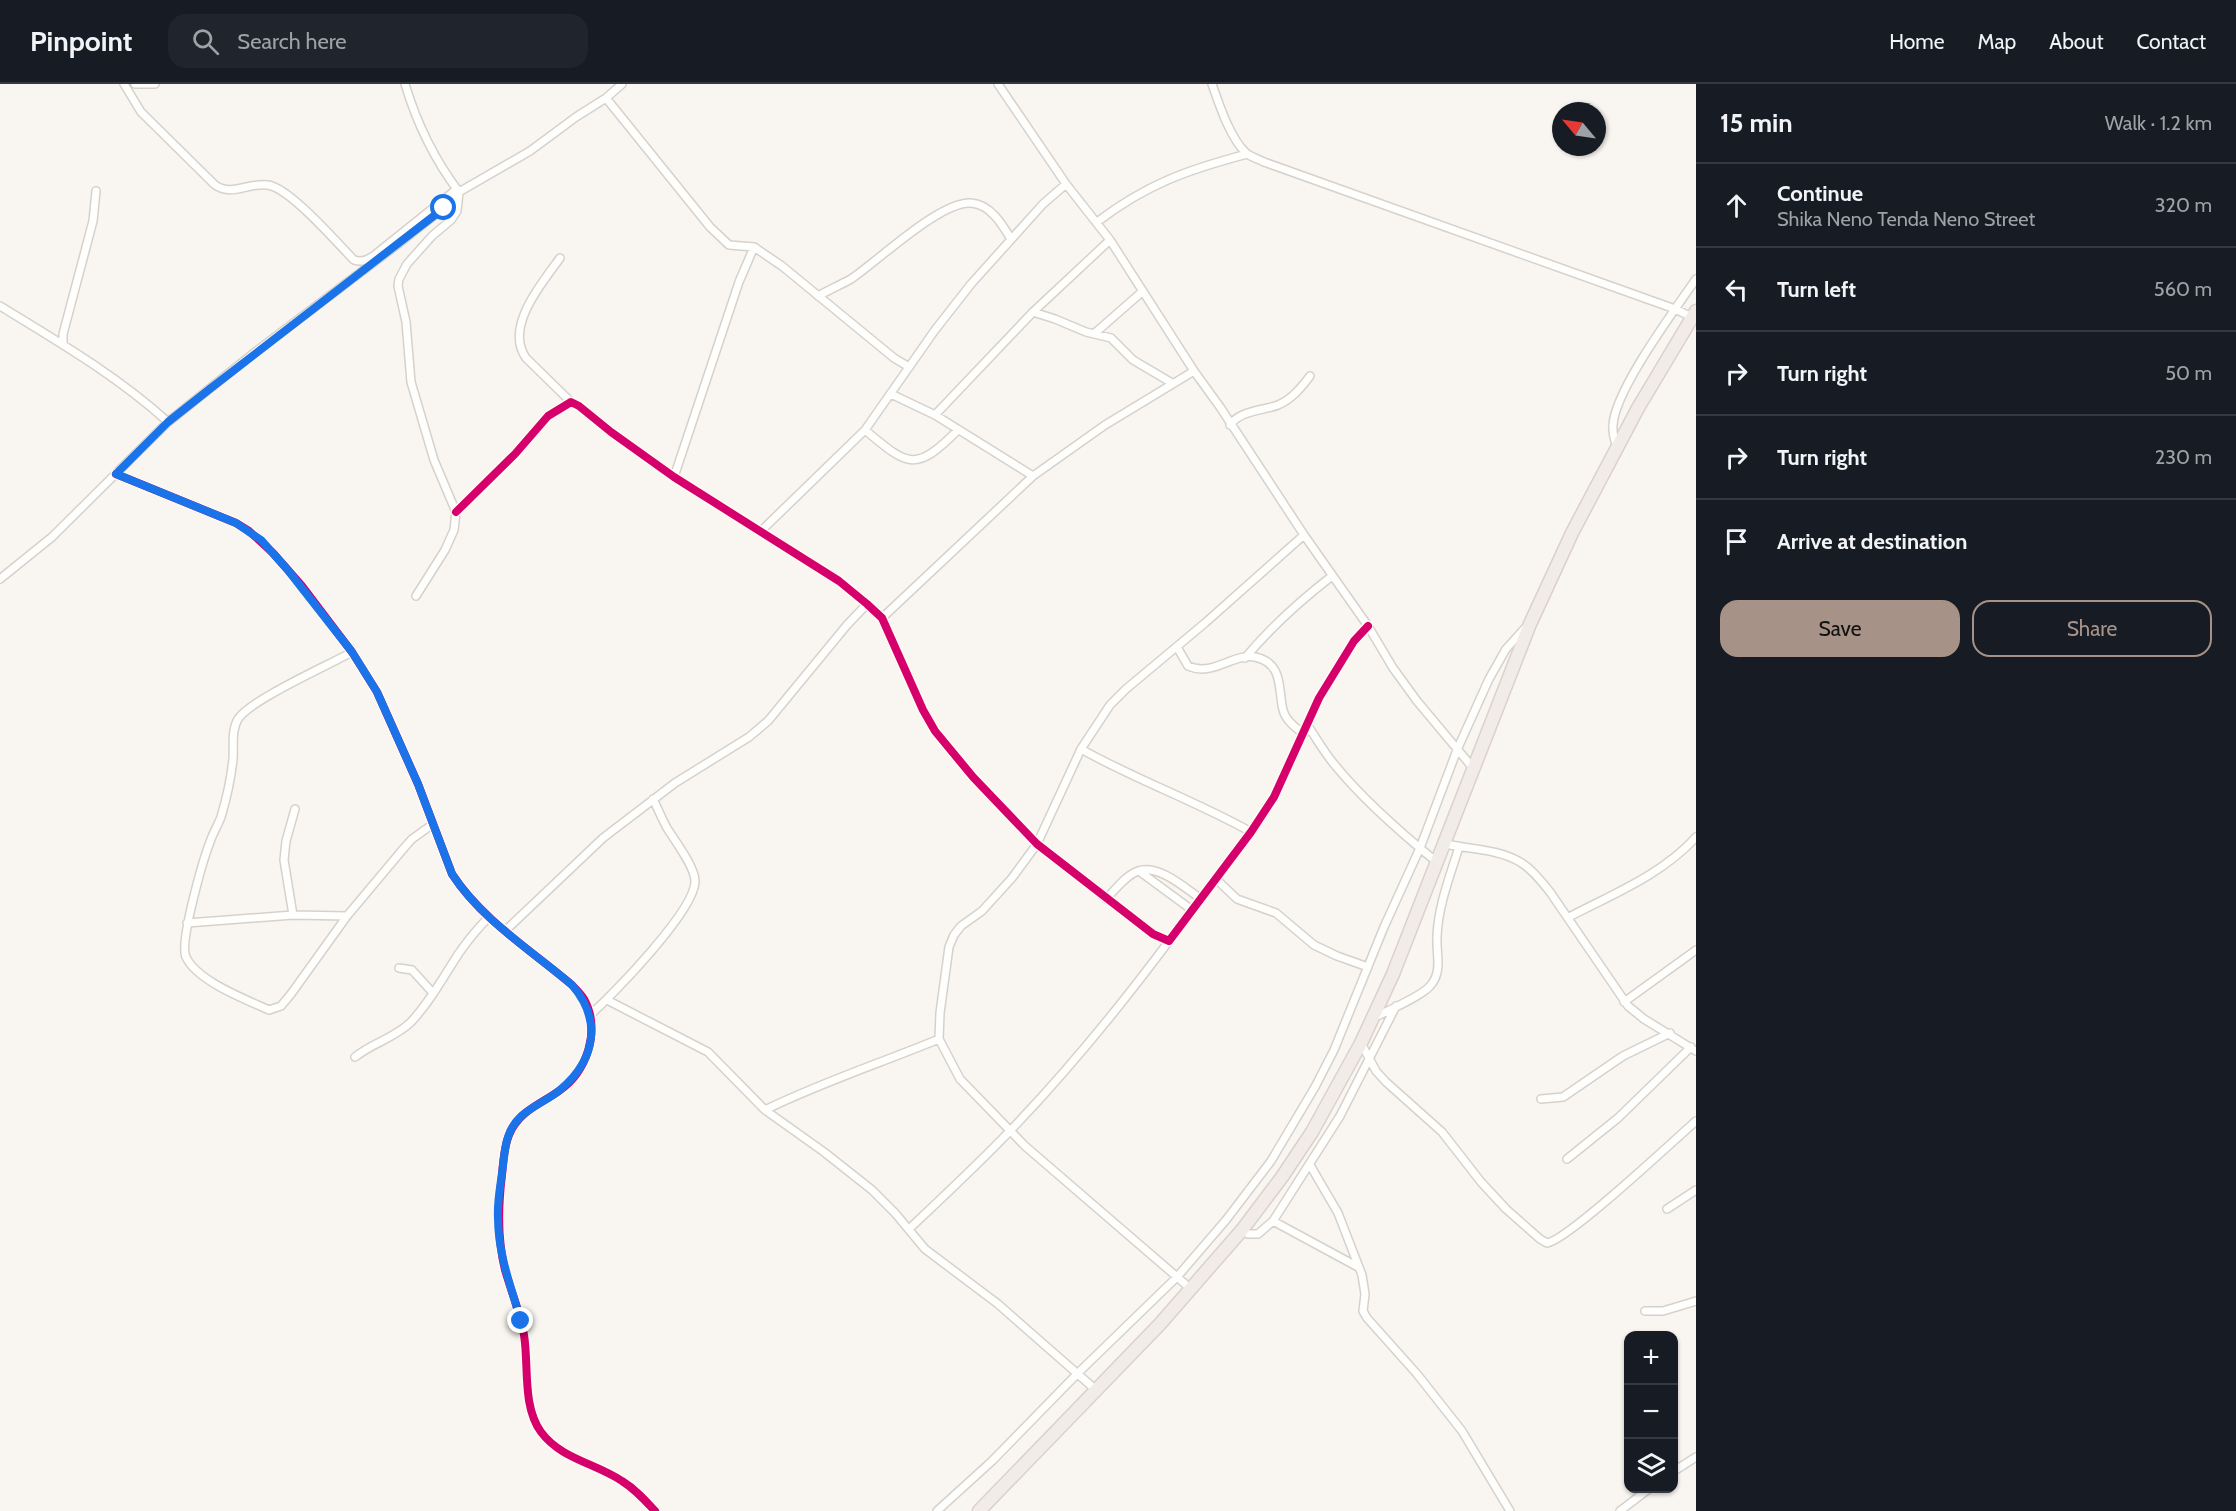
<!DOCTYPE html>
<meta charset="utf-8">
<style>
:root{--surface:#171b24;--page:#20242c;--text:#f1f3f6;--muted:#9ea1a6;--line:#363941;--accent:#a69286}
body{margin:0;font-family:Cabin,sans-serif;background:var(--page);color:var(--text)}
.controls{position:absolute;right:18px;bottom:18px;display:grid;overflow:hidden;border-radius:12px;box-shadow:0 2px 4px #0004}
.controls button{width:54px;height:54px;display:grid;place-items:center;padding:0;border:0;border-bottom:2px solid var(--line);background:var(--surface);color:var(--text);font:30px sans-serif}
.compass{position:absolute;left:1552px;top:18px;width:54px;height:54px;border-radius:50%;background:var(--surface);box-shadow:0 2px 4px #0004;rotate:299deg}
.stop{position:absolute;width:18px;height:18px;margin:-14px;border:4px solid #1a73e8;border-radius:50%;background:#fff}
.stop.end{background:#1a73e8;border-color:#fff;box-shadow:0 2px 6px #0008}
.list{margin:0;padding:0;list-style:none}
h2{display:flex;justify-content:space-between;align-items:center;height:78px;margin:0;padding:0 24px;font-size:26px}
h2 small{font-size:20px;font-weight:400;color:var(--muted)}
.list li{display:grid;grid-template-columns:39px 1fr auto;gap:18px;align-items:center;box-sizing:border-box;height:84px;padding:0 24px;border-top:2px solid var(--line)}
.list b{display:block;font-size:22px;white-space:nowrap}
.list p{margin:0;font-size:20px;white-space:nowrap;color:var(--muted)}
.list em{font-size:20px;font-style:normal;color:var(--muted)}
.actions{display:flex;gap:12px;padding:18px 24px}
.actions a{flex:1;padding:14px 0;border:2px solid var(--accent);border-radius:18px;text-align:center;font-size:21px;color:var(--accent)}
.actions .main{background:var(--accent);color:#111}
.icon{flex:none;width:33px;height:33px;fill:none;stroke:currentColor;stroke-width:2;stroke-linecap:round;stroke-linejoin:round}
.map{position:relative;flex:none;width:1696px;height:1427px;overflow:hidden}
header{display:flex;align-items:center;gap:36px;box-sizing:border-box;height:84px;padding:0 30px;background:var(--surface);border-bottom:2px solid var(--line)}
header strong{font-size:28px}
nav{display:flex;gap:33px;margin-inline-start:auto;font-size:21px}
.search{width:420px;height:54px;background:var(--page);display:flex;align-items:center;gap:15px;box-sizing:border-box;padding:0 21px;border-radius:18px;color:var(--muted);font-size:22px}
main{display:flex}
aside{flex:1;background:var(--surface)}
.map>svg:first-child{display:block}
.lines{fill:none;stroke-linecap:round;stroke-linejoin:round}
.minor-casing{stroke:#d7d1cb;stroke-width:10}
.trunk-casing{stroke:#dad1cc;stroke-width:15}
.minor{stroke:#fefefd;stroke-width:7}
.trunk{stroke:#f2ece8;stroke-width:12}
.cycleway-casing{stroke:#fffaf3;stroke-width:11}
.cycleway{stroke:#d6006c;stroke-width:8}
.route{stroke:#1a73e8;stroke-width:8}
</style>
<header>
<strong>Pinpoint</strong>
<div class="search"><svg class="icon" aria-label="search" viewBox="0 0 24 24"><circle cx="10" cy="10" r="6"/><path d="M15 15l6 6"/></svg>Search here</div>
<nav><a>Home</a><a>Map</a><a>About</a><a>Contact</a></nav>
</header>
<main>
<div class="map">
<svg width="1696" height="1427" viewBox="0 0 1696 1427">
<rect width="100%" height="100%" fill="#f9f5f0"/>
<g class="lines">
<g class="minor-casing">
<path id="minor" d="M124 0 141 28 215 101C232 113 249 98 268 101 290 104 337 159 354 176 363 179 369 175 376 170L457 105
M135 0H155
M405 0C417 40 434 75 459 108L457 127 451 136 432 152 407 180 399 195 398 202 406 238 411 298 434 376 456 428 454 446 445 466 416 512
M998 0 1066 100 1110 156 1194 287 1220 323 1304 451 1368 542 1393 584 1417 617 1473 684
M1212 0C1219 20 1230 54 1246 69 1251 73 1258 75 1264 78L1675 225 1694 234
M606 14 710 143 729 161 754 163 782 182 894 274 909 283
M1097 138C1147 100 1187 86 1247 70
M560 174C542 199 504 243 526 274L571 318
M818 212C829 206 840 201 851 195 878 177 940 117 971 119 990 120 1002 140 1011 155
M0 222C59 258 117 292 168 338
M1033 228 1055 235 1086 248 1111 254 1133 276 1172 299
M1095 249 1143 207
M63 260V250L93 137 96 107
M891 310 935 331 1033 392
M935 331 1033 228 1110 156
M1230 341C1241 326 1262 327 1278 321 1292 315 1301 304 1310 292
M865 346C908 382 915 389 958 346
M1617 364C1615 357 1612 349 1613 341 1615 306 1674 227 1696 195
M116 390 236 439 249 447 273 469 302 502 352 568 377 608 418 700 452 790C482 836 531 866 572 901 576 905 581 910 584 915 601 946 587 988 559 1007 540 1020 518 1028 509 1051 504 1063 503 1078 502 1091 498 1123 497 1154 505 1186 511 1207 520 1228 524 1251 529 1281 522 1322 541 1348 561 1375 595 1379 622 1397 635 1405 645 1416 655 1427
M674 393 739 198 754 163
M456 428 515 370 548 332 571 318 579 322 611 348 674 393 839 497 867 520 882 534 923 626 935 647 973 693 1037 760 1153 850 1169 857 1251 748 1274 713 1319 614 1354 557 1368 542
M760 448 865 346 935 246 971 200 1043 120 1066 100
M0 495 52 453 168 338 254 269 398 160 452 117 459 108 530 67 576 33 606 14 622 0
M882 534 1033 392 1105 341 1194 287
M1177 563 1188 582C1213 593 1233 569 1255 573 1284 579 1278 606 1283 626 1286 637 1296 644 1304 650
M352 568C329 581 250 616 238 635 231 647 234 662 233 675 231 695 227 713 221 733 218 741 213 749 210 758 203 776 179 859 186 873 197 897 245 915 269 926L281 922 291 910 347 832 404 764 412 755 433 740
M1245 574C1271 543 1301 516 1332 492
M1308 642C1316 654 1324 668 1334 680 1364 717 1401 749 1438 779
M1081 665C1136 696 1196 717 1251 748
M1445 760C1468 765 1499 765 1520 778 1532 785 1541 797 1550 808L1628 922 1644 935 1696 967
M1139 787 1192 826
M1216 795 1237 815 1276 829 1314 861 1337 872 1368 883
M1106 815C1115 806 1126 791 1138 787 1159 780 1185 804 1201 815
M293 831 284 776 286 757 295 725
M1569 833C1613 810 1663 790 1696 753
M187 839 293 831 347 832
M506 846 603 754 675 699 749 653 768 637 847 541 867 520
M399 884 412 886 433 909
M607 916 708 968 765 1026 824 1068 872 1106 895 1129 925 1165 998 1220 1096 1306
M1624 918 1696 866
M590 931C613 911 696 825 695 797 695 783 675 757 667 744 662 735 658 725 653 715
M1373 934C1387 927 1422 912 1430 902 1443 888 1436 870 1437 853 1438 822 1450 792 1459 763
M1361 959 1376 987 1386 998 1442 1048 1481 1098 1506 1125 1540 1155 1547 1159C1568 1156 1673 1057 1696 1037
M355 973C372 959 395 954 411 938 430 918 444 892 459 869 468 856 478 844 489 833
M1541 1015 1563 1013 1623 972 1670 949
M765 1026C822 998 881 979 939 955
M1567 1075 1618 1034 1691 963
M1310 1081 1338 1129 1362 1191 1365 1210 1363 1227 1367 1234 1417 1290 1462 1347 1510 1427
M1667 1125 1696 1106
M1273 1137 1358 1183
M909 1145C942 1114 976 1082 1007 1050 1066 989 1119 924 1169 857
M1242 1146 1248 1150H1258L1273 1137 1340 1032 1396 922
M1191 1205 1025 1062 960 995 939 955 940 929 949 863 954 851 961 842 982 827 1012 794 1037 760 1081 665 1110 621 1126 605 1205 539 1304 451
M1645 1227H1663L1696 1217
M1674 1387 1696 1373
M937 1427 992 1377 1078 1289 1177 1193 1226 1136 1271 1077 1315 1003 1334 966 1384 843 1420 764 1457 666 1489 595 1506 565 1525 544
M1620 1427 1650 1404"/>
</g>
<g class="trunk-casing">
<path id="trunk" d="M979 1427 1160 1240 1242 1146 1282 1093 1312 1048 1361 959 1393 890 1530 540 1572 449 1638 324 1696 227"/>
</g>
<use href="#minor" class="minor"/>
<use href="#trunk" class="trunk"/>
<g class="cycleway-casing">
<path id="cycleway" d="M116 390 236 439 249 447 273 469 302 502 352 568 377 608 418 700 452 790C482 836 531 866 572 901 576 905 581 910 584 915 601 946 587 988 559 1007 540 1020 518 1028 509 1051 504 1063 503 1078 502 1091 498 1123 497 1154 505 1186 511 1207 520 1228 524 1251 529 1281 522 1322 541 1348 561 1375 595 1379 622 1397 635 1405 645 1416 655 1427
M456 428 515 370 548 332 571 318 579 322 611 348 674 393 839 497 867 520 882 534 923 626 935 647 973 693 1037 760 1153 850 1169 857 1251 748 1274 713 1319 614 1354 557 1368 542"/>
</g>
<use href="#cycleway" class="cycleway"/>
</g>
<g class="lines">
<path class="route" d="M444 124 211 304 168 338 116 390 236 439 261 456 287 485 352 568 377 608 418 700 452 790C481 835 532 867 572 901 602 936 596 975 561 1005 543 1021 516 1026 508 1053 504 1064 504 1077 502 1089 500 1104 497 1119 498 1134 498 1170 511 1203 521 1237"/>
</g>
</svg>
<div class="controls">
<button>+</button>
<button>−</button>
<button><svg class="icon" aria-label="layers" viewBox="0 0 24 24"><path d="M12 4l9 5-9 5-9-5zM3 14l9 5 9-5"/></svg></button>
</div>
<svg class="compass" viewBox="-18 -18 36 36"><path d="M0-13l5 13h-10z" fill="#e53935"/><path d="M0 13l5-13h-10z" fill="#9ea1a6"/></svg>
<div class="stop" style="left:444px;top:124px"></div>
<div class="stop end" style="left:521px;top:1237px"></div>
</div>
<aside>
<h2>15 min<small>Walk · 1.2 km</small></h2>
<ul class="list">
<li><svg class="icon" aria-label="ahead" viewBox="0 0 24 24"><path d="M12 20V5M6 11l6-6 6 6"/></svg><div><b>Continue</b><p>Shika Neno Tenda Neno Street</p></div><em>320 m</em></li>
<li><svg class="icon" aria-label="left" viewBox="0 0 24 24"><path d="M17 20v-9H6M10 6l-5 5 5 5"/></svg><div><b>Turn left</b></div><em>560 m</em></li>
<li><svg class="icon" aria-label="right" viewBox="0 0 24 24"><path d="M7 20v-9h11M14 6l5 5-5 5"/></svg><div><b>Turn right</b></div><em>50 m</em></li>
<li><svg class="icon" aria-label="right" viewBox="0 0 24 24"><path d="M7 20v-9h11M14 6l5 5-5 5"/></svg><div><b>Turn right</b></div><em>230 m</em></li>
<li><svg class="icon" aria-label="arrive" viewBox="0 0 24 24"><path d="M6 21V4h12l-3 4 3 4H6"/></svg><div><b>Arrive at destination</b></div></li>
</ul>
<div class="actions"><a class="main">Save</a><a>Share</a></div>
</aside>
</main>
